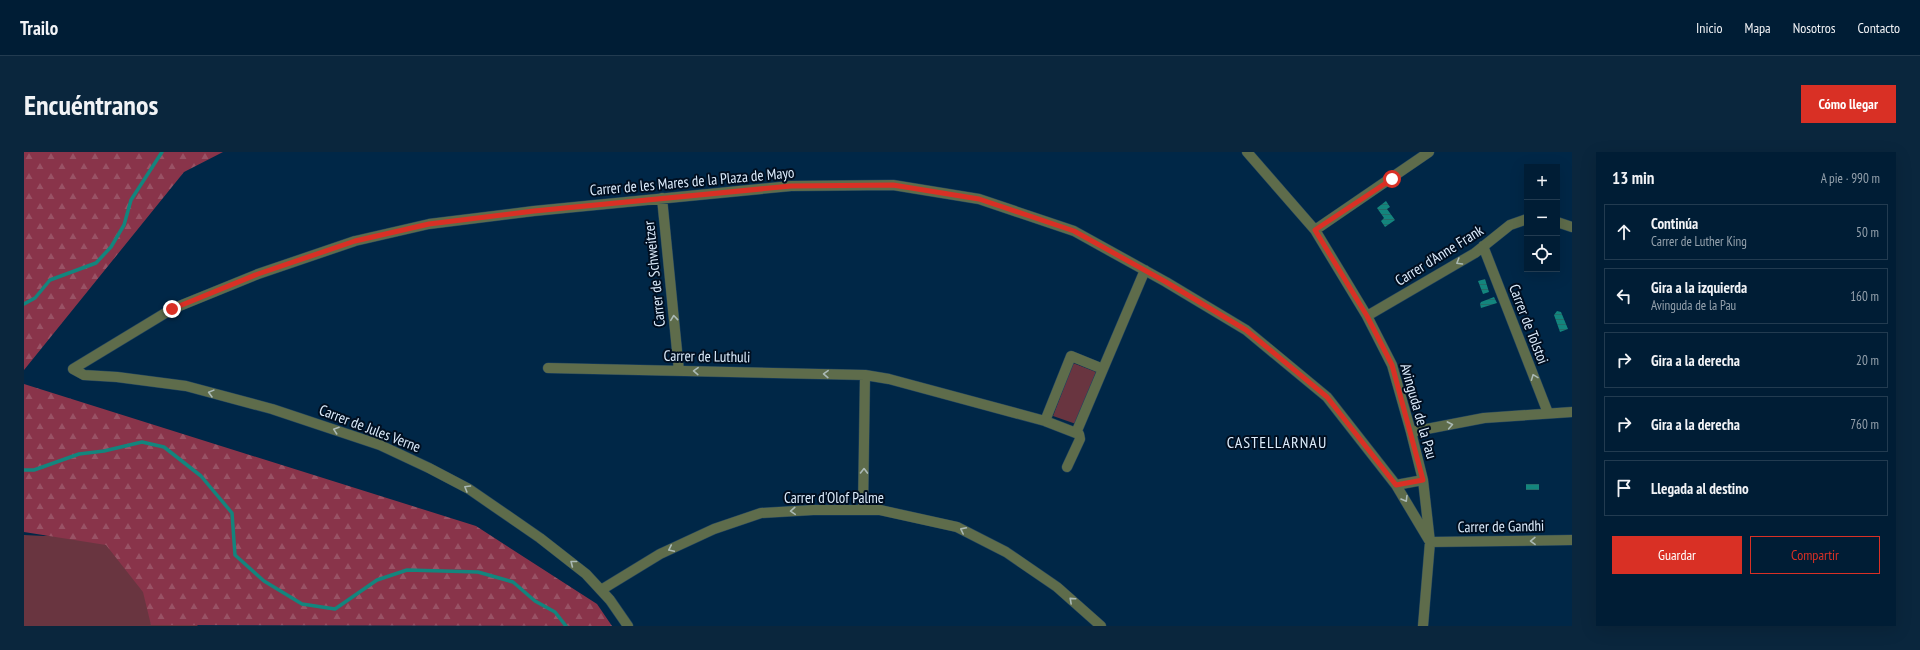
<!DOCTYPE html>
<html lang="es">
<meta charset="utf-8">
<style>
:root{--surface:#001d35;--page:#0a263d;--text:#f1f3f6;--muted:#95a2ad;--line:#223b50;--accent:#d93025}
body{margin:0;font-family:"PT Sans Narrow",sans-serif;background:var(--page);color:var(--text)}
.controls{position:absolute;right:12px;top:12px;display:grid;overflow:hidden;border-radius:0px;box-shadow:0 4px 16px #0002}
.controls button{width:36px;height:36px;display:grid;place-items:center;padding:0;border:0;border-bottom:1px solid var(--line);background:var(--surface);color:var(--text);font:20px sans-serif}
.stop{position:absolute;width:12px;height:12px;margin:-9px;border:3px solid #d93025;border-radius:50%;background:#fff}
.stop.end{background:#d93025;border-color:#fff;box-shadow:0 1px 4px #0008}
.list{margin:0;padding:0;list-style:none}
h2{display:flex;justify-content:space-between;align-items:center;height:52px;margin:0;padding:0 16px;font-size:17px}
h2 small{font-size:13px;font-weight:400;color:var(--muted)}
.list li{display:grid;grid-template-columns:26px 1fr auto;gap:12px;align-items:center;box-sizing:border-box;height:56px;margin:0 8px 8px;padding:0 8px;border:1px solid var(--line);border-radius:0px}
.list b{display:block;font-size:15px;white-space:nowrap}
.list p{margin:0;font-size:13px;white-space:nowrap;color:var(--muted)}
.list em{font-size:13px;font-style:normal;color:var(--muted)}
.actions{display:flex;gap:8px;padding:12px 16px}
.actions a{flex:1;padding:9px 0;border:1px solid var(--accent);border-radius:0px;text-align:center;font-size:14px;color:var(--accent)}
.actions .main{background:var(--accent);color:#fff}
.icon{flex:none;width:22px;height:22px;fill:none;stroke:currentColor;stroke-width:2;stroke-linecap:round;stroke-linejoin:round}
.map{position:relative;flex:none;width:1548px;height:474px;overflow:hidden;border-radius:0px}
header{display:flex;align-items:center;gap:24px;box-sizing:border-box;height:56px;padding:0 20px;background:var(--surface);border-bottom:1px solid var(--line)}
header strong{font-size:19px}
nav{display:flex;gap:22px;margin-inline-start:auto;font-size:14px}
.intro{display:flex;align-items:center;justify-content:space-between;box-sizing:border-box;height:96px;padding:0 24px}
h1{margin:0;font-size:28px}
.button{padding:10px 18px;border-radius:0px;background:var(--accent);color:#fff;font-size:14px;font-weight:700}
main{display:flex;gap:24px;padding:0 24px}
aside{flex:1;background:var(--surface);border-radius:0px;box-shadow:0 4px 16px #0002}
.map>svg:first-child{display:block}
.grass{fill:#693540}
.forest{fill:url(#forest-firs)}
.water{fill:url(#water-rules)}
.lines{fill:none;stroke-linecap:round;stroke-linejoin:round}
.stream{stroke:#13857d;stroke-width:3.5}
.minor-casing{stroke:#1f4360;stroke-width:11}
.minor{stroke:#5e6c4b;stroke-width:10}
.oneway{stroke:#aab9b5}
.route{stroke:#d93025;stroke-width:5}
.labels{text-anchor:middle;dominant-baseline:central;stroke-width:4;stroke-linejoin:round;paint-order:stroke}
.street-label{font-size:15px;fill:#dcecfc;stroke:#000f21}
.neighbourhood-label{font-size:16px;letter-spacing:1px;fill:#dcecfc;stroke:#000f21}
</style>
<header>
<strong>Trailo</strong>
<nav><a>Inicio</a><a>Mapa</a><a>Nosotros</a><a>Contacto</a></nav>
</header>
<div class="intro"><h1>Encuéntranos</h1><a class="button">Cómo llegar</a></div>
<main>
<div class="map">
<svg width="1548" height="474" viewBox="0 0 1548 474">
<defs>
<pattern id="forest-firs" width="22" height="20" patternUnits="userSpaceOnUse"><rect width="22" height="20" fill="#89344a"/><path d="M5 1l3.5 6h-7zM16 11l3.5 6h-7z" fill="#995265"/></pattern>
<pattern id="water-rules" width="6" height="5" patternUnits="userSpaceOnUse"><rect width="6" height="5" fill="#13857d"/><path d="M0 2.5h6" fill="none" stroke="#266c69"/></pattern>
</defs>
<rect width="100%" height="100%" fill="#002747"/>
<path class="grass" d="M1049 211 1072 220 1052 272 1029 264Z
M57 377 88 390 174 474H0V383L20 384Z"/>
<path class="forest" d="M0 0H199L160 20 0 218Z
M0 232 452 374 573 452 588 474 127 473 119 440 82 393 0 380Z"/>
<path class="water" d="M1362 49 1366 55 1363 57 1371 68 1361 75 1357 69 1360 66 1353 56Z
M1461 127 1465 140 1459 142 1454 129Z
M1470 145 1473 151 1457 156 1456 152 1457 150Z
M1533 159 1537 160 1544 177 1536 180 1530 163Z
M1502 332H1515V338H1502Z"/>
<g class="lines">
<path class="stream" d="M0 152 11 146 26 128 72 111 87 95 100 73 107 48 138 0
M0 318H10L55 302 80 299 118 290 140 295 177 324 208 361 211 403 240 429 278 452 311 457 353 428 383 418 454 420 489 430 511 449 531 460 542 474"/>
<g class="minor-casing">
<path id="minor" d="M1223 0 1291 78 1343 164 1368 213 1387 280 1399 328 1406 390 1399 474
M638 46 655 219
M1533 70 1548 75
M1291 78 1405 0
M1459 94 1524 261
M1343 164 1451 101 1486 73 1503 67
M524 216 841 223 865 227 1021 269 1052 281 1079 217 1047 204 1021 269
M49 217 148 157 234 122 331 89 405 72 510 59 767 34 869 33 955 47 1050 79 1142 130 1222 178 1303 245 1372 333 1406 390 1548 388
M49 217 60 223 93 225 162 234 248 257 356 293 405 316 445 337 516 386 562 422 586 448 604 474
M1079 217 1121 118
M1387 280 1460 266 1548 260
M1043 315 1056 287 1055 282 1052 281
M1372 333 1399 328
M839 358 841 223
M577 438 636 402 690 377 737 361 789 358H856L933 375 982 400 1033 435 1077 474"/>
</g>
<use href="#minor" class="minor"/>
</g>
<defs><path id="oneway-chevron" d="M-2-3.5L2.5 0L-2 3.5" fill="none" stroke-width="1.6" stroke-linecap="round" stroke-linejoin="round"/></defs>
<g class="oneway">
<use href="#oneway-chevron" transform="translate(1435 110) rotate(149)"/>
<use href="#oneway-chevron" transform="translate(650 166) rotate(-96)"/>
<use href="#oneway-chevron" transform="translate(672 219) rotate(-178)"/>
<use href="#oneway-chevron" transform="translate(802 222) rotate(-178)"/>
<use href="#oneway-chevron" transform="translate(1510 225) rotate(-111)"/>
<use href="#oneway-chevron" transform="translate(187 241) rotate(-165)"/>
<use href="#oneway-chevron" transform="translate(1426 273) rotate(-11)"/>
<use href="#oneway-chevron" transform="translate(312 278) rotate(-161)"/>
<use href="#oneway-chevron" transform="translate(840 319) rotate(-89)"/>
<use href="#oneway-chevron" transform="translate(443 336) rotate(-149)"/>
<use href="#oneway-chevron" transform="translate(1381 347) rotate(59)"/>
<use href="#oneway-chevron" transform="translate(769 359) rotate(176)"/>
<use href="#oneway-chevron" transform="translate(939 378) rotate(-153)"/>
<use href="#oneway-chevron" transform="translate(1509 389) rotate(179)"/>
<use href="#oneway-chevron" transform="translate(647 397) rotate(155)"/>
<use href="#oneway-chevron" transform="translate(549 411) rotate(-142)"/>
<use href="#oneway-chevron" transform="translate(1048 448) rotate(-138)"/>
</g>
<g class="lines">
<path class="route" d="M148 157 234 122 331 89 405 72 510 59 767 34 869 33 955 47 1050 79 1142 130 1222 178 1303 245 1372 333 1399 328 1368 213 1343 164 1291 78 1368 27"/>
</g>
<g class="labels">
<g class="street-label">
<text transform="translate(668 29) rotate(-5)">Carrer de les Mares de la Plaza de Mayo</text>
<text transform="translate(1415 103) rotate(-32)">Carrer d'Anne Frank</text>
<text transform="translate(630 122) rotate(-96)">Carrer de Schweitzer</text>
<text transform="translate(1505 172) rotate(69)">Carrer de Tolstoi</text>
<text transform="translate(683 204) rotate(1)">Carrer de Luthuli</text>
<text transform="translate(1395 259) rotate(74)">Avinguda de la Pau</text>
<text transform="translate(346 276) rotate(21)">Carrer de Jules Verne</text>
<text x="810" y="345">Carrer d'Olof Palme</text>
<text transform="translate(1477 374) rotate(-1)">Carrer de Gandhi</text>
</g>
<g class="neighbourhood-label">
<text x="1253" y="290">CASTELLARNAU</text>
</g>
</g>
</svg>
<div class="controls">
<button>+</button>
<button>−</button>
<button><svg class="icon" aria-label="locate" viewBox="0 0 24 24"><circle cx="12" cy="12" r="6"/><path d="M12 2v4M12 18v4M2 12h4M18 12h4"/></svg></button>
</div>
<div class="stop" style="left:1368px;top:27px"></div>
<div class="stop end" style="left:148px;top:157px"></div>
</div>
<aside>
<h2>13 min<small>A pie · 990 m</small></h2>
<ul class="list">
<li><svg class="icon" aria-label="ahead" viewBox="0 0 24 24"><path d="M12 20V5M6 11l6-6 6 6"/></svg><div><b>Continúa</b><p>Carrer de Luther King</p></div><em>50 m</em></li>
<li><svg class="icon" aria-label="left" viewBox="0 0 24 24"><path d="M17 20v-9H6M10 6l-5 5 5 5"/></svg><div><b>Gira a la izquierda</b><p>Avinguda de la Pau</p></div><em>160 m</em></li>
<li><svg class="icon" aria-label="right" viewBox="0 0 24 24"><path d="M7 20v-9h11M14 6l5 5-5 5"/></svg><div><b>Gira a la derecha</b></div><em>20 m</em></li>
<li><svg class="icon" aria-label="right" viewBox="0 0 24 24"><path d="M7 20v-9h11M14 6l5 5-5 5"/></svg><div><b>Gira a la derecha</b></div><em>760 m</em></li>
<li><svg class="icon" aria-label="arrive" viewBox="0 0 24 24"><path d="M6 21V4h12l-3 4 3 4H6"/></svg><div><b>Llegada al destino</b></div></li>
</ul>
<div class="actions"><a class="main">Guardar</a><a>Compartir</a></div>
</aside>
</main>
